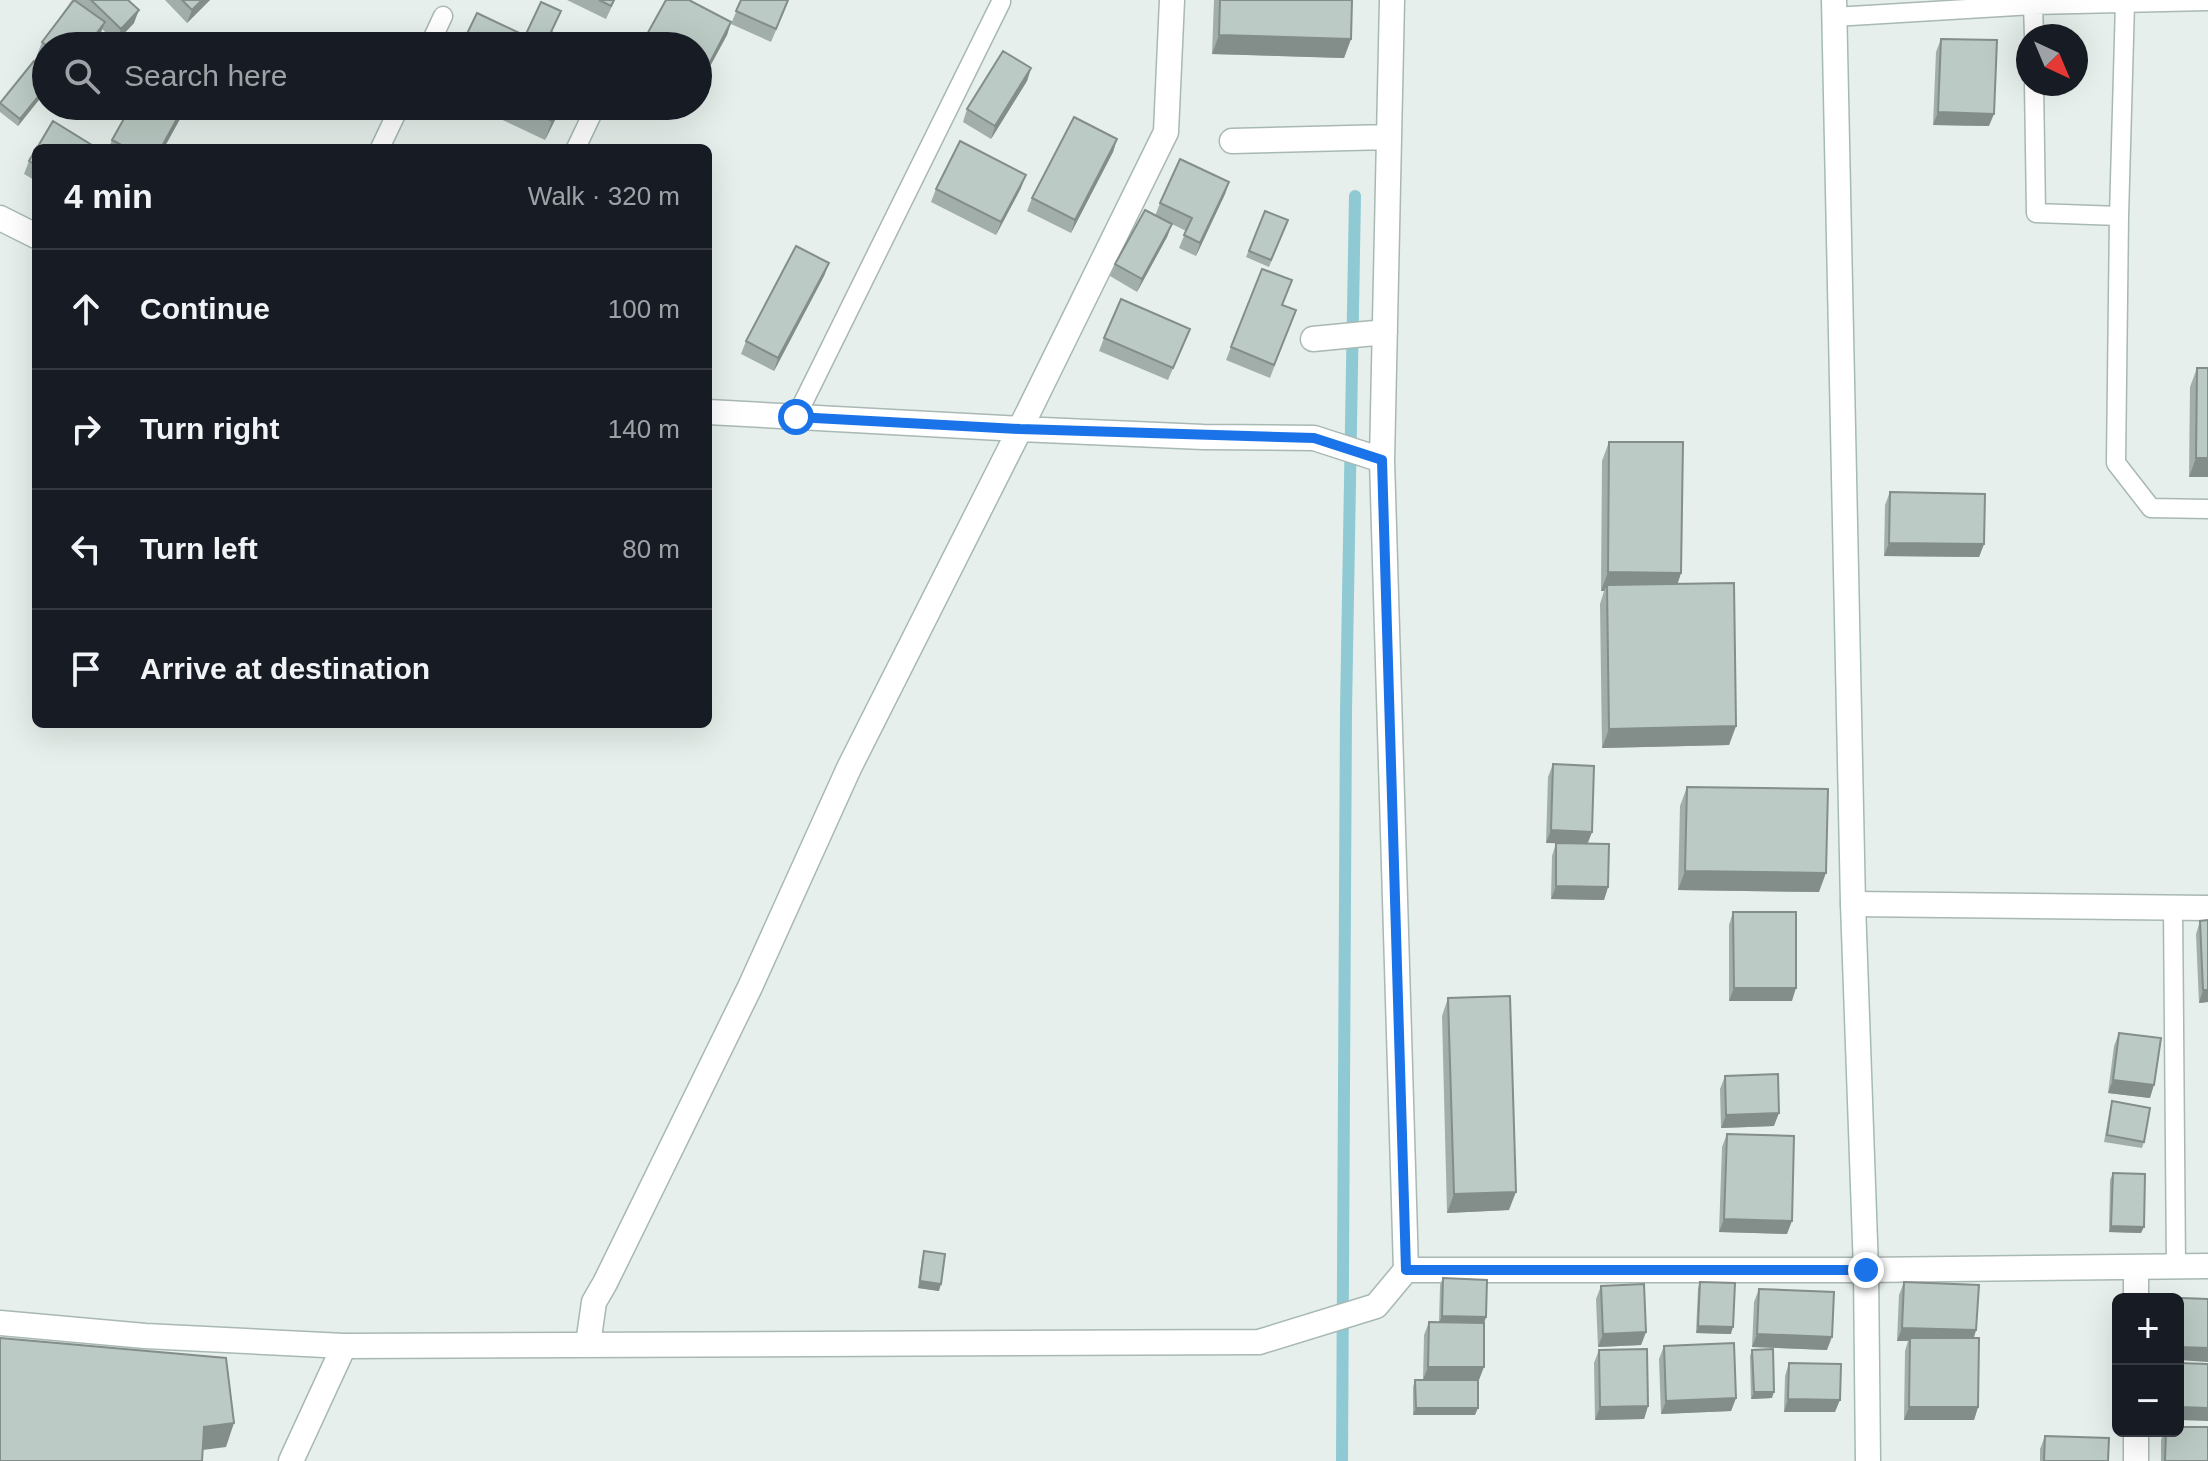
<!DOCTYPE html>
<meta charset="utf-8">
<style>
:root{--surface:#171b24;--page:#20242c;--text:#f1f3f6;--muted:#9ea1a6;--line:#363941}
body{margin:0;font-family:Arial,sans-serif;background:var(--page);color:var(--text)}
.controls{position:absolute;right:24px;bottom:24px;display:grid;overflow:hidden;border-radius:12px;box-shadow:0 8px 32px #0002}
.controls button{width:72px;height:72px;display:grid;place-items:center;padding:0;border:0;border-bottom:2px solid var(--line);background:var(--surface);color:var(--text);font:40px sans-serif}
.compass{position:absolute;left:2016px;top:24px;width:72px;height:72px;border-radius:50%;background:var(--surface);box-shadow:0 8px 32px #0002;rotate:136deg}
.stop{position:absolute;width:24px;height:24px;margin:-18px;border:6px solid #1a73e8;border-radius:50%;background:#fff}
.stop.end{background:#1a73e8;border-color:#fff;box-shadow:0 2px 8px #0008}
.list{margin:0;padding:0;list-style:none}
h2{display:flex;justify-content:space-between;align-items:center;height:104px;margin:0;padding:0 32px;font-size:34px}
h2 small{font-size:26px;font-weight:400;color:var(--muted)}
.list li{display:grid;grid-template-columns:52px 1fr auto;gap:24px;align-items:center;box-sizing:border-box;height:120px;padding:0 32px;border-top:2px solid var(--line)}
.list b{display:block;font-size:30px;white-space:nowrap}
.list em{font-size:26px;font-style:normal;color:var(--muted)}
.icon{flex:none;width:44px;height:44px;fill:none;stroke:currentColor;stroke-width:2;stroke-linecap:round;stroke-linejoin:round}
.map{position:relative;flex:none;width:2208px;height:1461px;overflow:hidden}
.search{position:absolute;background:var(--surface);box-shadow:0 8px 32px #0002;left:32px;top:32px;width:680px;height:88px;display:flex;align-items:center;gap:20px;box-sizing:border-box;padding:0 28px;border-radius:44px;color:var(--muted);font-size:30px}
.panel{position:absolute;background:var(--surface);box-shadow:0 8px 32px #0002;left:32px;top:144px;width:680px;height:584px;border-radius:12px}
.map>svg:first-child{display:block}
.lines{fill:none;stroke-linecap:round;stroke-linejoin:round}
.stream{stroke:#8ec9d4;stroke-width:12}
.lane-casing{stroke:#a8b8b2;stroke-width:21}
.street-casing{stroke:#a8b8b2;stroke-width:27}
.secondary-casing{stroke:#a4bbb3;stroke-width:27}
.lane{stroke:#fff;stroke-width:18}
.street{stroke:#fff;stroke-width:24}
.secondary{stroke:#fff;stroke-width:24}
.wall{fill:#a1aea9}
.shaded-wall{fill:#838d89}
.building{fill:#bbcac4;stroke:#838d89;stroke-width:2}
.route{stroke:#1a73e8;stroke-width:10}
</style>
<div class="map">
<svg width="2208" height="1461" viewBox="0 0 2208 1461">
<rect width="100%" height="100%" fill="#e6efeb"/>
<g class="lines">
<path class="stream" d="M1342 1461 1346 711 1355 196"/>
<g class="lane-casing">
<path id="lane" d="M2033 5 2034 36
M1834 17 2033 5 2208 1
M429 46 443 16
M2034 84 2036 213 2119 216 2116 463 2151 508 2208 509
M380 148 400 106
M576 148 596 106
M2119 216 2125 3
M796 417 1001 2
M2173 908 2176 1267"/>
</g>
<g class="street-casing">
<path id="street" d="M1392 0 1382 460 1406 1270
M1232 141 1389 137
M0 218 36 236
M1313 339 1385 332
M708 412 1020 429 1203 437 1314 438 1382 460
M1853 904 2208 908
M2136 1267V1299
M0 1323 145 1336 344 1346 1259 1342 1376 1306 1406 1270H1866L2208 1266
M588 1344 594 1302 605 1283 750 987 849 768 1020 429 1166 132 1172 0
M2136 1431V1461
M291 1461 344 1346"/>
</g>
<g class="secondary-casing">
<path id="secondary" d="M1834 0 1853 904 1866 1270 1868 1461"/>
</g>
<use href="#lane" class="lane"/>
<use href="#street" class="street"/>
<use href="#secondary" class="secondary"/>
</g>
<path class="wall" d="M72 0H128L134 23 116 42 102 29 100 35 46 46V62L37 55 42 42Z
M165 0H210L187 23Z
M567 0H615L606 19Z
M741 0H789L771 42 731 24Z
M1214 0H1352L1351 39 1344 58 1212 54Z
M731 22 727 35 702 81 698 78V46H643L646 36Z
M1941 39 1989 126 1933 125 1936 52Z
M1031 68 1027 81 991 139 963 122 967 109Z
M46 70V91L18 126 0 112V103Z
M131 106H186L164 148H109L112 140Z
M473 106H562L545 140Z
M1117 139 1113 152 1071 233 1027 211 1032 198Z
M36 149V181L24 174 29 161Z
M1229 182 1225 194 1196 256 1179 248 1186 231 1168 222 1172 224 1167 237 1137 292 1110 276 1115 264 1155 216 1160 203Z
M1021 188 996 235 931 202 936 189Z
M1265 211 1288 220 1269 267 1246 257Z
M829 263 824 276 774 371 741 354 746 341Z
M1282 305 1296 310 1270 378 1226 360 1231 347Z
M1190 329 1168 380 1099 351 1104 338Z
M2197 368H2208V477H2189L2190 387Z
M1609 442 1681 573 1677 584 1736 726 1729 745 1602 748 1600 604 1604 591H1601L1602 461Z
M1890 492 1984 544 1979 557 1884 556 1885 505Z
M1553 764 1592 832 1588 843 1608 887 1604 900 1551 899 1552 856 1556 843H1546L1548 777Z
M1687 787 1819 892 1678 890 1680 806Z
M1733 912 1792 1001H1729V925Z
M2208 920V1002L2199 1003 2196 934 2200 921Z
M1448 998 1509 1210 1447 1213 1442 1016Z
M2119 1033 2150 1098 2108 1093 2114 1046Z
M1725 1076 1774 1126 1721 1128 1720 1089Z
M2112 1101 2144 1142 2142 1148 2104 1142 2110 1108Z
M1727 1134 1787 1234 1719 1232 1722 1147Z
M2113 1173 2141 1233 2109 1232 2110 1180Z
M924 1251 939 1291 918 1288 922 1258Z
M1443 1278 1484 1323 1475 1415H1413V1387L1415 1380H1423L1424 1335 1429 1322 1439 1323 1440 1285Z
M1700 1282 1731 1334 1696 1333 1698 1288Z
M1904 1282 1976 1330 1974 1338 1978 1407 1974 1420H1904L1905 1351 1908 1341H1897L1899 1295Z
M1601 1286 1646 1332 1641 1345 1598 1347 1596 1299Z
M1759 1289 1827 1350 1752 1347 1754 1302Z
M1664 1346 1736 1398 1731 1411 1661 1414 1659 1359Z
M1599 1350 1648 1406 1644 1419 1595 1420 1594 1363Z
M1752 1350 1772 1398 1751 1399 1750 1356Z
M1789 1363 1835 1412H1784L1785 1376Z
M2164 1431H2178L2208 1461H2161V1440Z
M2045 1436 2108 1461H2040V1449Z"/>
<path class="shaded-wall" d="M202 0H210L187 23 192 10Z
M139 10 134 23 116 42 121 29Z
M105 22 100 35 92 46H87Z
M731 22 727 35 702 81 707 68Z
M1219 35 1351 39 1344 58 1212 54Z
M1031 68 1027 81 991 139 995 126Z
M46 87V91L18 126 20 119Z
M184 106H186L184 112 164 148H161Z
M560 106H562L545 140 552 121Z
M1938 112 1994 114 1989 126 1933 125Z
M1117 139 1113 152 1071 233 1075 220Z
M1026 175 1021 188 996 235 1001 222Z
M1229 182 1225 194 1196 256 1200 243Z
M1172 224 1167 237 1137 292 1142 279Z
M829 263 824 276 774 371 778 358Z
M2196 458H2208V477H2189Z
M1889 543 1984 544 1979 557 1884 556Z
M1608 572 1681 573 1675 592 1607 585 1604 591H1601Z
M1736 726 1729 745 1602 748 1609 729Z
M1551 830 1592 832 1587 844 1546 843Z
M1685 871 1826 873 1819 892 1678 890Z
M1556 886 1608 887 1604 900 1551 899Z
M1734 988H1796L1792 1001H1729Z
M2203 990H2208V1002L2199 1003Z
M2113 1080 2154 1085 2150 1098 2108 1093Z
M1779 1113 1774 1126 1721 1128 1726 1115Z
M1516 1192 1509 1210 1447 1213 1454 1194Z
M1724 1219 1792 1221 1787 1234 1719 1232Z
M2111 1226 2144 1227 2141 1233 2109 1232Z
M920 1281 941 1284 939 1291 918 1288Z
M1442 1316 1486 1317 1484 1324 1439 1323Z
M1698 1326 1733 1327 1731 1334 1696 1333Z
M1902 1328 1976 1330 1972 1343 1910 1338 1908 1341H1897Z
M1646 1332 1641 1345 1598 1347 1603 1334Z
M1757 1334 1832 1337 1827 1350 1752 1347Z
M2178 1347 2208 1348V1362L2178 1360Z
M1428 1367H1484L1479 1380H1423Z
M1754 1392H1774L1772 1398 1751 1399Z
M1736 1398 1731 1411 1661 1414 1666 1401Z
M1788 1399 1840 1400 1835 1412H1784Z
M1648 1406 1644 1419 1595 1420 1600 1407Z
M1909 1407H1978L1974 1420H1904Z
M2178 1407 2208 1408V1421L2178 1420Z
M1416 1408H1478L1475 1415H1413Z
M234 1423 226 1447 195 1451 204 1427Z"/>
<path class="building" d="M74 0 105 22 87 46H47L42 42Z
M91 0H128L139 10 121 29Z
M182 0H202L192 10Z
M599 0H614L611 6Z
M666 0H689L731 22 707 68 698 63V46H665L646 36Z
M741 0H788L776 29 736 11Z
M1220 0H1352L1351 39 1219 35Z
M541 2 561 11 551 32 581 46H550L526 34Z
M477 13 547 46H461Z
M1941 39 1997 40 1994 114 1938 112Z
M1003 51 1031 68 995 126 967 109Z
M34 61 46 70V87L20 119 0 103Z
M131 106H184L161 148H127L112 140Z
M520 106H560L552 121Z
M1074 117 1117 139 1075 220 1032 198Z
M53 121 95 147 94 148H37Z
M960 141 1026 175 1001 222 936 189Z
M36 149V165L29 161Z
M1180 159 1229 182 1200 243 1184 235 1192 218 1160 203Z
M1145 210 1172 224 1142 279 1115 264Z
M1265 211 1288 220 1271 260 1249 251Z
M796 246 829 263 778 358 746 341Z
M1262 269 1292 280 1282 305 1296 310 1274 365 1231 347Z
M1121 299 1190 329 1173 368 1104 338Z
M2197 368H2208V458H2196Z
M1609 442H1683L1681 573 1608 572Z
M1890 492 1985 494 1984 544 1889 543Z
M1734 583 1736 726 1609 729 1607 585Z
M1553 764 1594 766 1592 832 1551 830Z
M1687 787 1828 789 1826 873 1685 871Z
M1556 843 1609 844 1608 887 1556 886Z
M1733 912H1796V988H1734Z
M2208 920V990H2203L2200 921Z
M1510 996 1516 1192 1454 1194 1448 998Z
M2119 1033 2161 1038 2154 1085 2113 1080Z
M1778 1074 1779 1113 1726 1115 1725 1076Z
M2112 1101 2150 1108 2144 1142 2107 1135Z
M1727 1134 1794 1136 1792 1221 1724 1219Z
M2113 1173 2145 1174 2144 1227 2111 1226Z
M924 1251 945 1254 941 1284 920 1281Z
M1443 1278 1487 1280 1486 1317 1442 1316Z
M1700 1282 1735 1283 1733 1327 1698 1326Z
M1904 1282 1979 1285 1976 1330 1902 1328Z
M1644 1284 1646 1332 1603 1334 1601 1286Z
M1759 1289 1834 1292 1832 1337 1757 1334Z
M2155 1297 2208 1299V1348L2178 1347V1299H2155Z
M1429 1322 1484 1323V1367H1428Z
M0 1338 226 1358 234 1423 204 1427 202 1461H0Z
M1910 1338H1979L1978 1407H1909Z
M1734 1343 1736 1398 1666 1401 1664 1346Z
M1647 1349 1648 1406 1600 1407 1599 1350Z
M1773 1349 1774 1392H1754L1752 1350Z
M1789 1363 1841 1364 1840 1400 1788 1399Z
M2178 1363 2208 1364V1408L2178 1407Z
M1415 1380H1478V1408H1416Z
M2178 1427H2208V1461H2165L2166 1431H2178Z
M2045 1436 2109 1438 2108 1461H2044Z"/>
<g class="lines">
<path class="route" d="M796 417 1020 429 1314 438 1382 460 1406 1270H1866"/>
</g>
</svg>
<div class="controls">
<button>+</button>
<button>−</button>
</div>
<svg class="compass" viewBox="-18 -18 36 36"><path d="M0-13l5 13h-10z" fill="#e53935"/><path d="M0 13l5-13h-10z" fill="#9ea1a6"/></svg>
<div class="stop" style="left:796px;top:417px"></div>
<div class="stop end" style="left:1866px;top:1270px"></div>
<div class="search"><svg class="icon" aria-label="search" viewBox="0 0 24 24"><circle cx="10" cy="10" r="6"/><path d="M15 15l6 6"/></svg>Search here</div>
<section class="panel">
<h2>4 min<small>Walk · 320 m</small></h2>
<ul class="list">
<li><svg class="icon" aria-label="ahead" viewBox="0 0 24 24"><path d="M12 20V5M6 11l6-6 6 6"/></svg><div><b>Continue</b></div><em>100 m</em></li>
<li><svg class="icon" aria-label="right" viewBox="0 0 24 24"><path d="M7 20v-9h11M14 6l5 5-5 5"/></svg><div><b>Turn right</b></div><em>140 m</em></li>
<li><svg class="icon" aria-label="left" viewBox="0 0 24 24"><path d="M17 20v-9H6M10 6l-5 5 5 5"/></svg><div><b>Turn left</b></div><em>80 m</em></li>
<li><svg class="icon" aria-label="arrive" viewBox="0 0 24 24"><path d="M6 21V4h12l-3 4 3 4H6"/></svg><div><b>Arrive at destination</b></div></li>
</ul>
</section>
</div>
